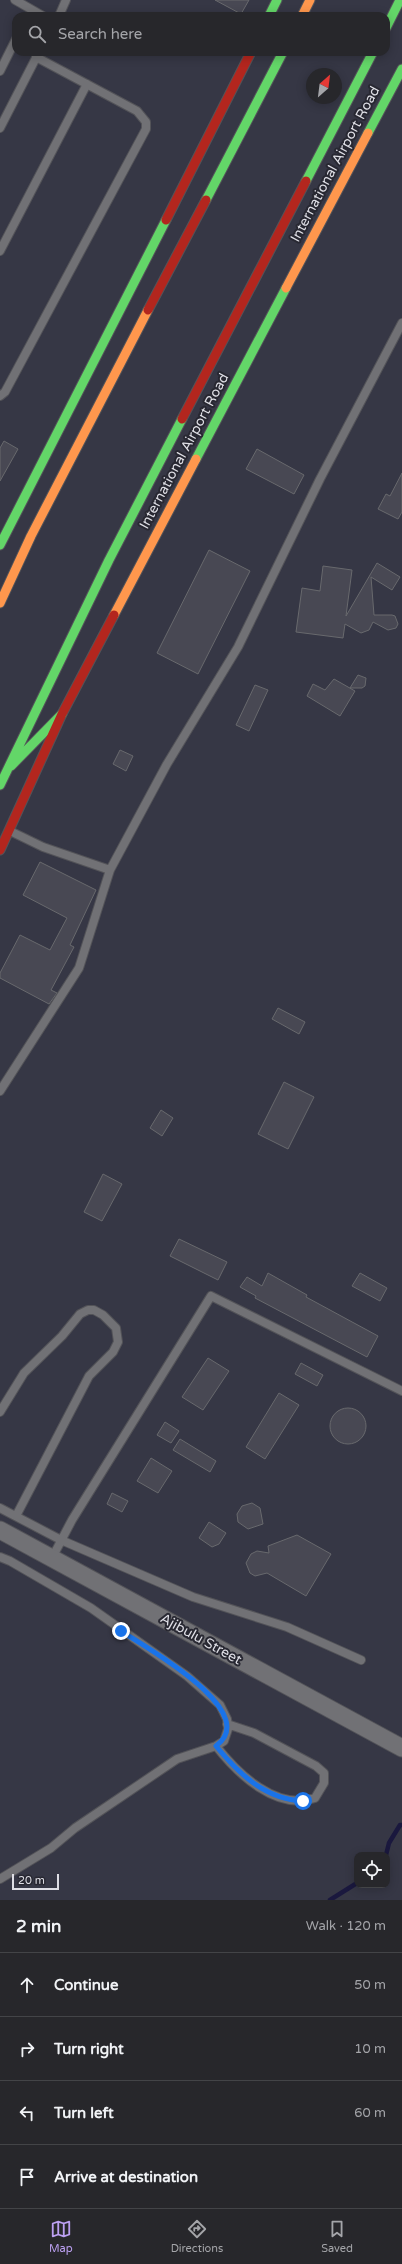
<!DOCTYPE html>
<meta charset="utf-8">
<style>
:root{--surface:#27272b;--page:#333337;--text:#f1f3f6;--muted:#a4a5a9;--line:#434447;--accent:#bca0f2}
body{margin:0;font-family:"Varela Round",sans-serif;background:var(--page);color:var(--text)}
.controls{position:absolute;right:12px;bottom:12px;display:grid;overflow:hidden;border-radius:8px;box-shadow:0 2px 10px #0003}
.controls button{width:36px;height:36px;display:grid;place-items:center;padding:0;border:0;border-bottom:1px solid var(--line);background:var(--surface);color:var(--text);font:20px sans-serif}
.compass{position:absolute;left:306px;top:68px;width:36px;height:36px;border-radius:50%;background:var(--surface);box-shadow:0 2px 10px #0003;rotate:28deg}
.scale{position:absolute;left:12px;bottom:10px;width:47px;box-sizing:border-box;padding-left:4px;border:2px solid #dedee5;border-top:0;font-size:11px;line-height:14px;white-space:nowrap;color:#dedee5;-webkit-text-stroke:3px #282832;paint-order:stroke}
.stop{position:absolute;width:12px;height:12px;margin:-9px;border:3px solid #1a73e8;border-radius:50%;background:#fff}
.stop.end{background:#1a73e8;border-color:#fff;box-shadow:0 1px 4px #0008}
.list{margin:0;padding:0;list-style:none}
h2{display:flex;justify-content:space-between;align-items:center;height:52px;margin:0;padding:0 16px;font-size:17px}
h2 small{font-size:13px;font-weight:400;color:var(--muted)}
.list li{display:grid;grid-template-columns:26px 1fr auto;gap:12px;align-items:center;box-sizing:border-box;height:64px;padding:0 16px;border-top:1px solid var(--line)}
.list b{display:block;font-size:15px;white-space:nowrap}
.list em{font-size:13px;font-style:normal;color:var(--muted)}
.icon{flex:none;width:22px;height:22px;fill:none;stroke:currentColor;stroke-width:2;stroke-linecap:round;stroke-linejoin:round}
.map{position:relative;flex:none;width:402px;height:1900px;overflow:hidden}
.search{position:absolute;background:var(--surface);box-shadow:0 2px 10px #0003;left:12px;right:12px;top:12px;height:44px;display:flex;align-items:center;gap:10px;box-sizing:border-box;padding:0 14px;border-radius:12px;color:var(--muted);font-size:15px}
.sheet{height:308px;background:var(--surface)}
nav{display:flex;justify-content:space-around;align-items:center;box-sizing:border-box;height:56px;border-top:1px solid var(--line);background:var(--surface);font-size:11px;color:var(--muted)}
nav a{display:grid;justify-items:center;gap:2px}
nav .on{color:var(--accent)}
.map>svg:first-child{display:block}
.built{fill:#363745;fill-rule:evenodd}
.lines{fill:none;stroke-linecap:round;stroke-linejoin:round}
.stream{stroke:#1a183e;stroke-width:4.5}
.building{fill:#484853;stroke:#68696d}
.lane-casing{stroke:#535358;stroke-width:10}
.street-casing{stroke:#535358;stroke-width:19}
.fast-casing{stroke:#535358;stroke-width:11}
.slow-casing{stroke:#535358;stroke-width:11}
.jam-casing{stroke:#535358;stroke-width:11}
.lane{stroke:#717175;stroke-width:8}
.street{stroke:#717175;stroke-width:17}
.fast{stroke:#63d668;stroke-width:9}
.slow{stroke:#ff974d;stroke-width:9}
.jam{stroke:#b3261e;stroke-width:9}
.route{stroke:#1a73e8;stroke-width:5}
.labels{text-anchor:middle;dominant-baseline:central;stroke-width:4;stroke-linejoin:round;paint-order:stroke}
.street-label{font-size:14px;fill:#dedee5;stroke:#282832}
</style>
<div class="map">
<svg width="402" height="1900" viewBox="0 0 402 1900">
<rect width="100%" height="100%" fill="#343439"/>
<path class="built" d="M0 0H402V1900H0ZM16 16H386V52H16ZM312 74H336V98H312ZM357 1855H387V1885H357Z"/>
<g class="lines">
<path class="stream" d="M386 1855 389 1843 400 1825H402
M330 1900 357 1883"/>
</g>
<path class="building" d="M215 0H249L241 14Z
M4 441 18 449 0 481V448Z
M257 449 304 475 294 494 246 469Z
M402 473V512L398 519 378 509 386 494 390 496Z
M209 550 250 571 198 674 157 653Z
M377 563 400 577 392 590 371 577 374 615H392L395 616 398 624 396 628 388 630 373 622 369 630 361 633 345 624 343 638 296 632 302 588 320 591 323 566 352 570 346 616Z
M358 675 366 678 365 686 362 688H350Z
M334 679 355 691 340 716 307 696 313 684 325 690Z
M255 685 268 690 249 731 236 725Z
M120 750 133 756 126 771 113 764Z
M40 862 96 890 70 945 74 947 51 990 57 993 49 1004 0 978V973L20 935 50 950 67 918 23 895Z
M278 1008 305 1022 299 1034 272 1019Z
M284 1082 314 1097 288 1149 258 1134Z
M161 1110 173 1118 162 1136 150 1128Z
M103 1174 122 1184 102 1221 84 1212Z
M179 1239 227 1262 218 1280 170 1256Z
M268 1273 307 1295 306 1297 378 1336 367 1357 255 1298 256 1296 240 1287 247 1277 262 1286Z
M360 1273 387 1288 380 1301 352 1286Z
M208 1358 229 1371 203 1410 182 1397Z
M301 1363 323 1375 317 1386 295 1374Z
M279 1393 299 1405 265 1459 246 1447Z
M330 1426a18 18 0 1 1 36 0a18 18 0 1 1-36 0Z
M165 1422 179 1431 171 1443 157 1435Z
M180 1439 216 1461 210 1472 173 1450Z
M151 1458 172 1471 158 1493 137 1481Z
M112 1493 128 1501 122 1512 107 1504Z
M252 1503 260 1508 263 1524 248 1529 238 1522 237 1514 242 1506Z
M209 1522 226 1533 219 1544 212 1547 199 1538Z
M297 1535 331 1554 306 1596 267 1573 255 1576 250 1573 246 1563 251 1554 257 1551 269 1553 268 1546Z"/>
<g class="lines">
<g class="lane-casing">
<path id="lane" d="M15 0 43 16
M59 16 66 0
M0 71 16 39
M0 128 39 52
M0 251 87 84
M0 396 5 392 146 129V122L137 111 36 57
M10 831 43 847 110 870 167 764 238 647 320 479 402 323
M0 1091 79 968 110 870
M0 1412 24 1373 62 1336 80 1314 88 1310H94L103 1315 116 1328 118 1342 113 1352 89 1376 16 1516
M0 1508 61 1540 193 1597 287 1627 361 1660
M0 1557 10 1561 91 1608 187 1676 220 1705 227 1719 228 1729 224 1741 216 1746 177 1759 75 1828 51 1848 0 1879
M52 1558 72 1520 211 1296 402 1391
M216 1746C238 1774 276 1811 315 1798L324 1783V1773L316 1766 254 1733 227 1724"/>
</g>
<g class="street-casing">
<path id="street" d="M0 1530 402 1748"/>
</g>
<g class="fast-casing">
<path id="fast" d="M269 16 277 0
M386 28 400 0
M368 133 402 69
M306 181 373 52
M206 200 283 52
M196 459 286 288
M0 545 166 220
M11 766 62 714
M0 785 109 560 182 419"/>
</g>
<g class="slow-casing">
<path id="slow" d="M302 16 310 0
M286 288 368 133
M0 603 31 536 148 310
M114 615 196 459"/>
</g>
<g class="jam-casing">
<path id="jam" d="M166 220 251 52
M148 310 206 200
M182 419 306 181
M0 850 62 714 114 615"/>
</g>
<use href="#lane" class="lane"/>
<use href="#street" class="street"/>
<use href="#fast" class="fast"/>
<use href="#slow" class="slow"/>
<use href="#jam" class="jam"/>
</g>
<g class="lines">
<path class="route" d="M121 1631C145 1647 263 1712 216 1746 239 1774 265 1799 303 1801"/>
</g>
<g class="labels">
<g class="street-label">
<text transform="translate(335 164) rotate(-62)">International Airport Road</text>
<text transform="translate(184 451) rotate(-62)">International Airport Road</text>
<text transform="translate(201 1639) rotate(29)">Ajibulu Street</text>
</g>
</g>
</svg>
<div class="controls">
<button><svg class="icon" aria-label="locate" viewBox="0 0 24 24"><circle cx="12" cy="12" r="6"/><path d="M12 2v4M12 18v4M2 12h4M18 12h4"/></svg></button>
</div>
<svg class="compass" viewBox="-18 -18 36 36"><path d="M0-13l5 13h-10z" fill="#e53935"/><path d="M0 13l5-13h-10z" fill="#a4a5a9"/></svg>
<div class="scale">20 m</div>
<div class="stop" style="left:303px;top:1801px"></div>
<div class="stop end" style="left:121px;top:1631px"></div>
<div class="search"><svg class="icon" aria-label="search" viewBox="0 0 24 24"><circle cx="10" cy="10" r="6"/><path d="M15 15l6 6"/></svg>Search here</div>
</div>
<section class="sheet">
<h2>2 min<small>Walk · 120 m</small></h2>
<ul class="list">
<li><svg class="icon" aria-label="ahead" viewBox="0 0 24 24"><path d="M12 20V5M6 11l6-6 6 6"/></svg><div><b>Continue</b></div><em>50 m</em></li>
<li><svg class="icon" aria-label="right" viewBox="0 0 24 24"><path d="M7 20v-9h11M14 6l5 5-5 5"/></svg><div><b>Turn right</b></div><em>10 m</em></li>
<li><svg class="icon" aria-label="left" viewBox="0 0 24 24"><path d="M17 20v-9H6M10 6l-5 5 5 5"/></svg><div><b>Turn left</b></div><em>60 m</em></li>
<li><svg class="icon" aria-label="arrive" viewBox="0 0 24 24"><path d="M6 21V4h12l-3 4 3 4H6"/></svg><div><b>Arrive at destination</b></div></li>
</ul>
</section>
<nav>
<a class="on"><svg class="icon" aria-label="map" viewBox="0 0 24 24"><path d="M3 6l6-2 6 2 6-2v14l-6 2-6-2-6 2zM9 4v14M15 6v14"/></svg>Map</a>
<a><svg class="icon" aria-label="directions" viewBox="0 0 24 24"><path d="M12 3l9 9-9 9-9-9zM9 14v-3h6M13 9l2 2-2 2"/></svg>Directions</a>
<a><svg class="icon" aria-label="saved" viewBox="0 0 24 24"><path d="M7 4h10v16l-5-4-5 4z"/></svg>Saved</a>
</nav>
